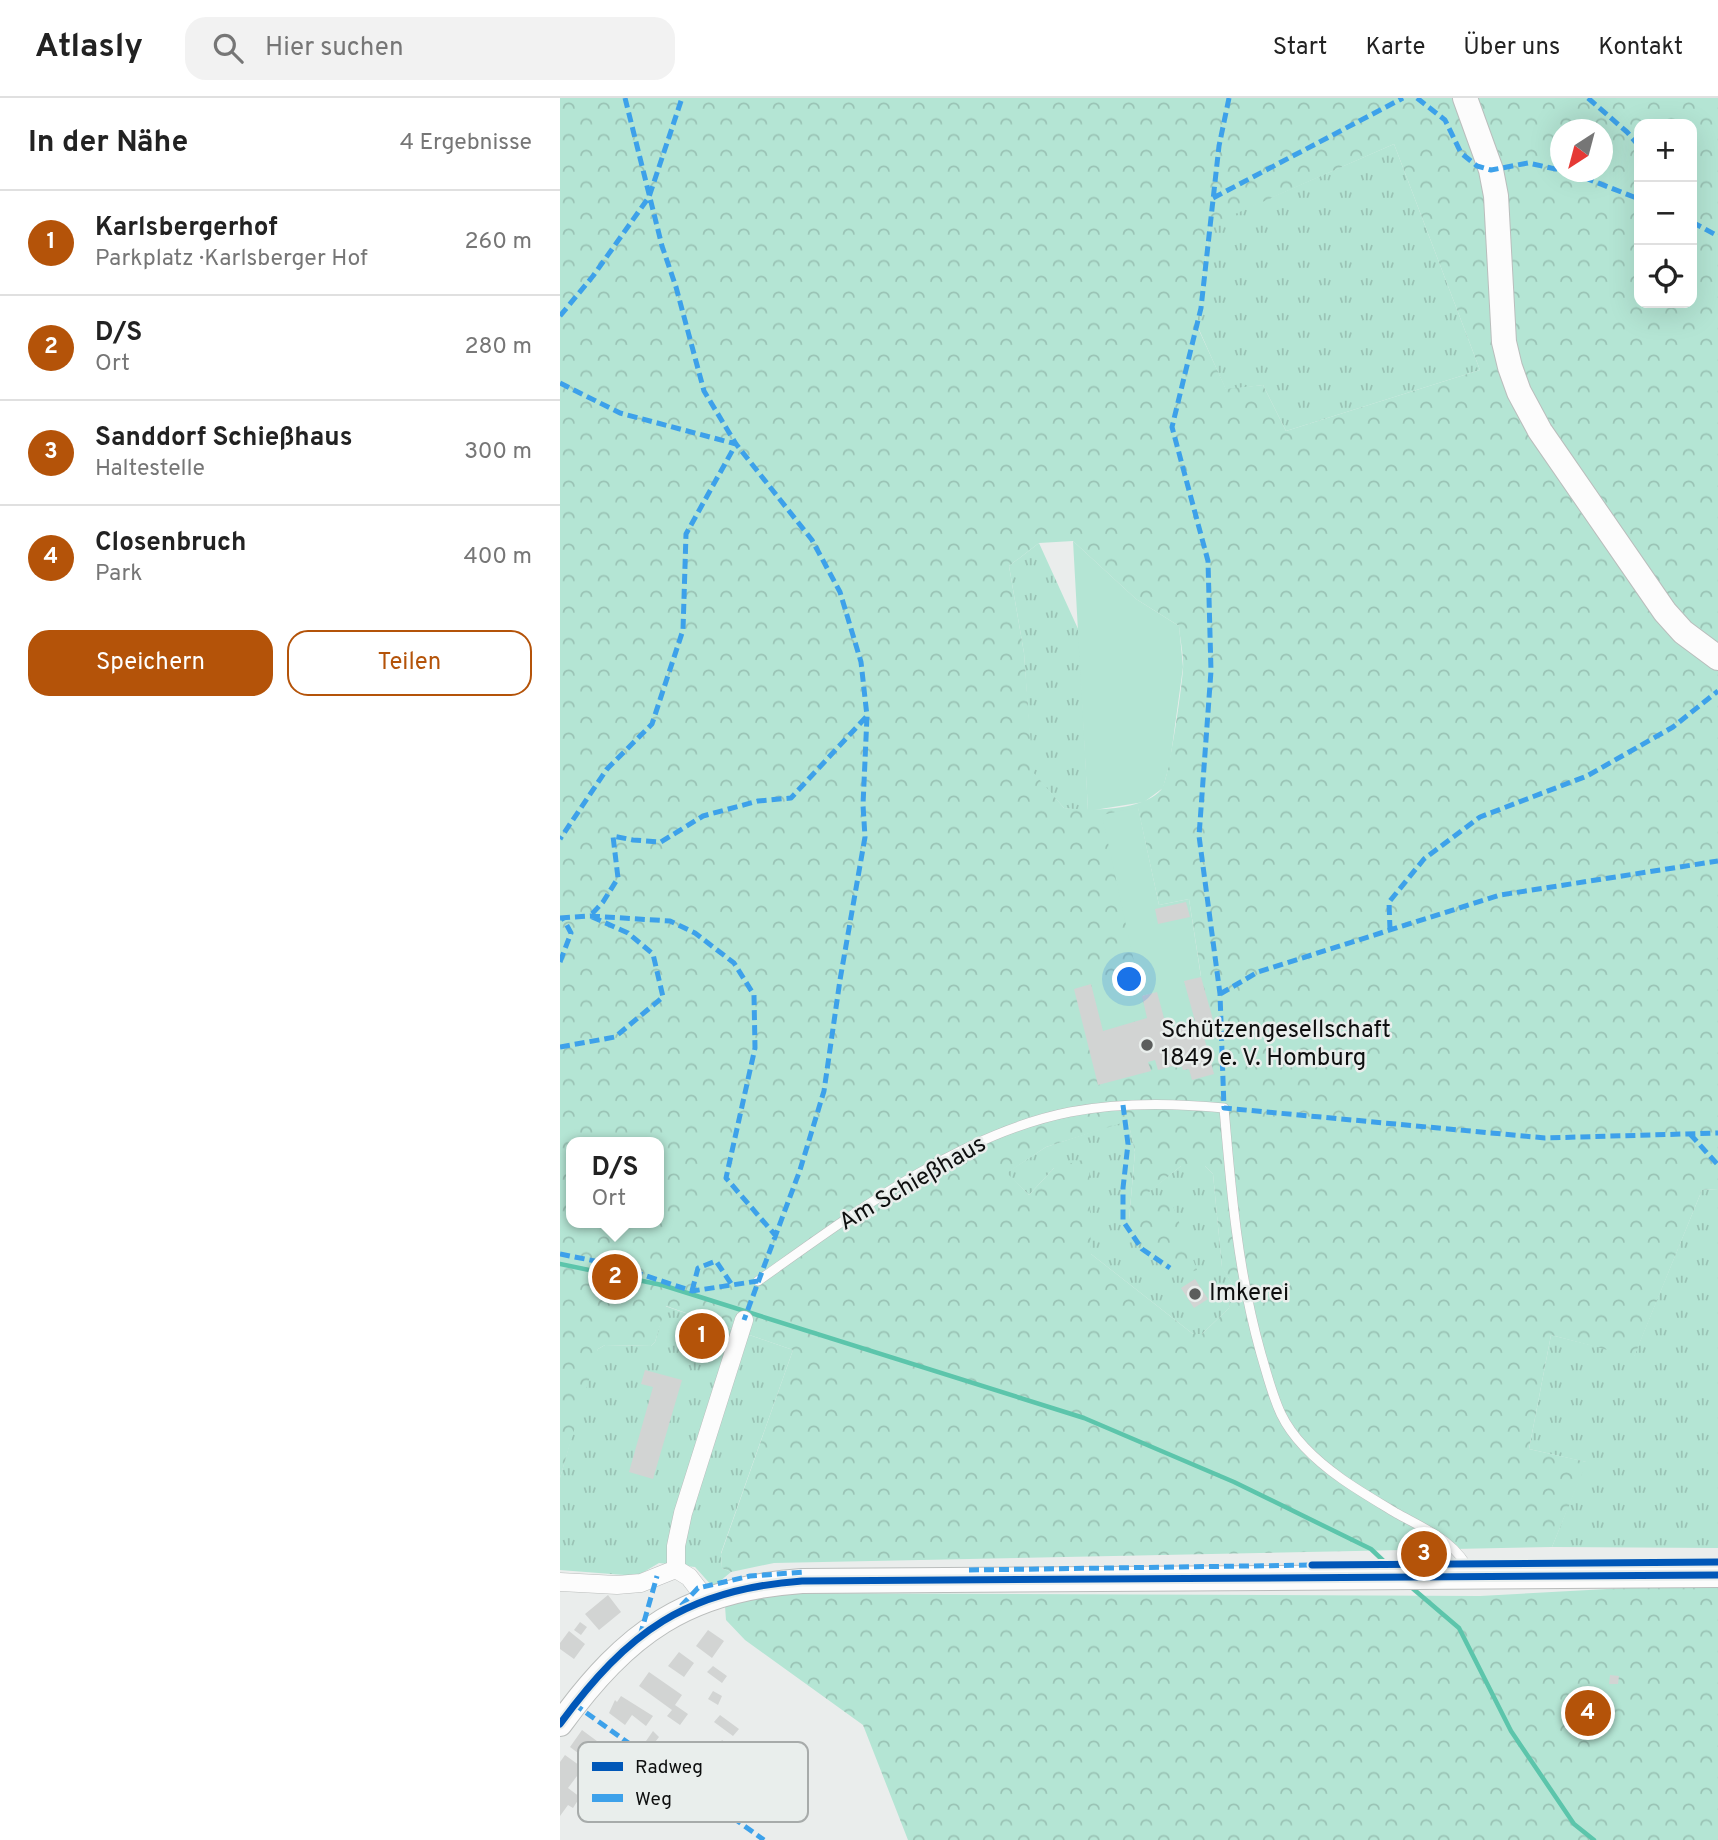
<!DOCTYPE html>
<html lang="de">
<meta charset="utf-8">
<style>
:root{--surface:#fff;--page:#f2f2f2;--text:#222;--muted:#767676;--line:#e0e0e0;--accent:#b45309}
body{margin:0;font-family:Overpass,sans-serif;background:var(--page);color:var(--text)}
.controls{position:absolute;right:21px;top:21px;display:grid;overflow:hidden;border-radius:14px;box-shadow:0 7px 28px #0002}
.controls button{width:63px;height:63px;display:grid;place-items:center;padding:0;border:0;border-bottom:2px solid var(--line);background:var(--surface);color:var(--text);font:35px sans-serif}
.compass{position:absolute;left:990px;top:21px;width:63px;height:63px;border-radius:50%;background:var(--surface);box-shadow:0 7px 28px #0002;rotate:216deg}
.you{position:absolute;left:570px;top:882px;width:24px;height:24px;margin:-18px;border:5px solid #fff;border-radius:50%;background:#1a73e8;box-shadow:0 0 0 10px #1a73e833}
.badge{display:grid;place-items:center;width:46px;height:46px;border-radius:50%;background:var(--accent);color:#fff;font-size:23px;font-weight:700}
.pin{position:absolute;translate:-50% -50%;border:4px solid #fff;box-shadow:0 2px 7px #0006}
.popup{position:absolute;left:6px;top:1039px;width:98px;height:91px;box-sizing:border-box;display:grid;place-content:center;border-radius:14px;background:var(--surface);filter:drop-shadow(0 2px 5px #0005);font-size:23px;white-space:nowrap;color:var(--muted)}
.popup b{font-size:26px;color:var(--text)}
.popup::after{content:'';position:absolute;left:50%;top:100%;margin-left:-14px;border:14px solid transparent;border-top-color:var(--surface)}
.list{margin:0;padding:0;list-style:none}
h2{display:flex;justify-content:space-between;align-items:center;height:91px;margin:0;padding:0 28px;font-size:30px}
h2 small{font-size:23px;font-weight:400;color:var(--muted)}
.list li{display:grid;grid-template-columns:46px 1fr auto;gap:21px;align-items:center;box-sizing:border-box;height:105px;padding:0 28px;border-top:2px solid var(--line)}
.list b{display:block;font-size:26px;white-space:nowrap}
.list p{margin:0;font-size:23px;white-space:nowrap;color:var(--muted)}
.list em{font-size:23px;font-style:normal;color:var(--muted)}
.actions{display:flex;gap:14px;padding:21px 28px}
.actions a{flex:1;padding:16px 0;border:2px solid var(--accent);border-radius:21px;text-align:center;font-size:24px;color:var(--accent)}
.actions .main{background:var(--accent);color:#fff}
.icon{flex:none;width:38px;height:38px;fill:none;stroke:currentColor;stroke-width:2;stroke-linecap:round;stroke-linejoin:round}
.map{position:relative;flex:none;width:1158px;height:1742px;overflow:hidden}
header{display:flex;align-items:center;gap:42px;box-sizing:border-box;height:98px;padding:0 35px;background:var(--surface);border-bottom:2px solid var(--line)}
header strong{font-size:33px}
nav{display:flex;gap:38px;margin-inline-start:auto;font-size:24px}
.search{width:490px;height:63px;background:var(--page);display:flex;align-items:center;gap:18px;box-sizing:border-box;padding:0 24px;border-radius:21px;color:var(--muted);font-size:26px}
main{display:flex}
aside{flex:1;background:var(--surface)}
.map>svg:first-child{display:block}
.grass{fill:url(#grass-tufts)}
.forest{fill:url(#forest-crowns);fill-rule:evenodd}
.pitch{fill:#b4e5d4}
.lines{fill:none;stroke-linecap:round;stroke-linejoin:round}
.stream{stroke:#5cc5ab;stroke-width:4.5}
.building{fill:#d2d4d3}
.lane-casing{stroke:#babdbc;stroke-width:10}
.street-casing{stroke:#babdbc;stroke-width:19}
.secondary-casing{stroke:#babdbc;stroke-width:26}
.lane{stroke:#fcfcfc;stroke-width:9}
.street{stroke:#fcfcfc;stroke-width:18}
.secondary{stroke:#fcfcfc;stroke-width:24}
.quiet{stroke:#3da1ea;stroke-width:5;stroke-dasharray:10 5;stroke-linecap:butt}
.cycleway-casing{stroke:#e9eeec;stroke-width:11}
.cycleway{stroke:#0057b8;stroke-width:7}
.poi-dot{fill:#5b5d5c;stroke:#e9eeec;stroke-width:2.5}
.labels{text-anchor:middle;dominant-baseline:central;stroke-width:5;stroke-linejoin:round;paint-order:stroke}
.poi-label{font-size:24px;fill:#0e0f0f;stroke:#e9eeec;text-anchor:start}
.street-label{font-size:24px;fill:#0e0f0f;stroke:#e9eeec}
.key{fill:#e9eeec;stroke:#a7abaa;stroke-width:2}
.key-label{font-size:19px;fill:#0e0f0f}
</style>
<header>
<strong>Atlasly</strong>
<div class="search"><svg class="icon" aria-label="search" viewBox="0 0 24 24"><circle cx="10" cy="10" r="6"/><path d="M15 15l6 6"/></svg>Hier suchen</div>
<nav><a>Start</a><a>Karte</a><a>Über uns</a><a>Kontakt</a></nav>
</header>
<main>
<aside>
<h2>In der Nähe<small>4 Ergebnisse</small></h2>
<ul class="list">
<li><span class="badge">1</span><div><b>Karlsbergerhof</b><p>Parkplatz · Karlsberger Hof</p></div><em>260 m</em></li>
<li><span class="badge">2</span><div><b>D/S</b><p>Ort</p></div><em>280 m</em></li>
<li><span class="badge">3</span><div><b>Sanddorf Schießhaus</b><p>Haltestelle</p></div><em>300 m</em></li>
<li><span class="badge">4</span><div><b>Closenbruch</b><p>Park</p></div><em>400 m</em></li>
</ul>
<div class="actions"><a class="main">Speichern</a><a>Teilen</a></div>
</aside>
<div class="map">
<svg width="1158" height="1742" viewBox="0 0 1158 1742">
<defs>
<pattern id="grass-tufts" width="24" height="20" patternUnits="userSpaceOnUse" patternTransform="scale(1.75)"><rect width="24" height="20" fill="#b4e5d4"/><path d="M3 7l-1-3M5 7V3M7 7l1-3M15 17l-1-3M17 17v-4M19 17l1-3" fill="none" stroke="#9ac3b5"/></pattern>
<pattern id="forest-crowns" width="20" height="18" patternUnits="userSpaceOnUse" patternTransform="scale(1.75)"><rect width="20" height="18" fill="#b4e5d4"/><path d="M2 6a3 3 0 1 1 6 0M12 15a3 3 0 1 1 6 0" fill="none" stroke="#9ac3b5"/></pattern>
</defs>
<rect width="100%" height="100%" fill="#eaedec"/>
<path class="grass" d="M834 46 920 272 726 333 703 287 666 292 637 227 650 126Z
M479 445 519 533 528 713 504 710 472 674 464 555 449 468Z
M568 1022 575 1054 569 1122 582 1099 621 1068H645L653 1076 662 1169 672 1185 669 1210 642 1236H633L531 1156 494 1070 469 1097 446 1075 486 1049Z
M1158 1091V1450L992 1449 1026 1364 969 1351 991 1237 1074 1258 1142 1092Z
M105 1208 233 1252 161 1455 162 1470 171 1474 153 1489 135 1469 99 1465 77 1478 0 1472V1380L34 1259 38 1251 45 1247 91 1248 95 1244Z"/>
<path class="forest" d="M0 0H1158V1091L1142 1092 1074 1259 991 1237 969 1351 1027 1364 992 1449 214 1465 171 1474 162 1470 161 1456 233 1252 106 1208 95 1244 91 1248 45 1247 38 1251 0 1380ZM1079 26H1132V205H1079ZM1000 32H1042V74H1000ZM834 46 920 272 726 333 703 287 666 291 637 228 650 127ZM513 443 576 501 619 528C620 542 624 557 623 571 622 588 609 683 601 692 582 713 531 713 504 710L473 674 464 555 449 468 479 445ZM578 710 599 807 629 801 641 878 583 898ZM568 1023 575 1054 569 1122 621 1177 637 1172 610 1100 583 1099 621 1068H645L653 1076 662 1170 672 1185 669 1210 642 1236H633L531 1156 529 1060 494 1070 469 1097 447 1075 486 1049ZM11 1044H99V1125H11Z
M1158 1485V1742H348L303 1627 185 1542 166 1522 165 1508 215 1495 920 1498Z"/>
<path class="pitch" d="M513 443 576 501 619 528 623 569 610 664 603 690 584 704 528 713Z
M578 709 599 807 629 801 641 879 624 884 635 923 607 931 596 894 582 898 587 920 543 933 531 886 576 873 542 717Z"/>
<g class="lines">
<path class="stream" d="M0 1166 102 1187 524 1320 674 1384 811 1451 832 1471
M851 1489 899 1530 951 1633 1014 1726 1034 1742"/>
</g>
<path class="building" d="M626 804 630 819 598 826 595 811Z
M641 879 654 925 641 928 654 976 632 982 629 971 623 972 621 966 598 972 595 962 588 964 591 973 538 987 514 891 531 886 543 933 587 920 582 898 597 894 607 931 635 923 624 883Z
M635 1181 648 1201 634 1210 621 1190Z
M85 1272 122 1282 93 1381 69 1374 93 1289 81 1286Z
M48 1497 61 1514 39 1532 25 1516Z
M20 1524 27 1529 21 1537 14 1532Z
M148 1532 164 1543 152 1560 136 1548Z
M9 1533 25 1546 14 1561 0 1551V1545Z
M119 1554 134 1565 124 1579 108 1568Z
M153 1568 167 1578 162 1585 147 1574Z
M89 1574 122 1597 115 1607 128 1616 120 1627 107 1618 112 1612 79 1588Z
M1050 1577 1059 1578 1058 1586H1049Z
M153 1593 162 1598 158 1607 148 1601Z
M61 1598 93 1618 86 1628 72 1617 65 1627 49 1615 55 1602 57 1604Z
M160 1617 179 1631 173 1638 154 1624Z
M22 1632 41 1646 39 1649 52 1659 42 1673 10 1649Z
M93 1633 99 1639 92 1648 86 1643Z
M162 1642 171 1649 166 1656 157 1649Z
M5 1657 23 1670 8 1690 20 1699 13 1710 8 1707 0 1718V1664Z"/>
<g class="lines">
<g class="lane-casing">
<path id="lane" d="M198 1183C290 1118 398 1036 510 1014 561 1004 613 1005 664 1010 671 1093 678 1175 701 1256 707 1276 712 1297 721 1316 734 1343 758 1364 782 1381 799 1393 818 1404 836 1415 867 1432 896 1443 912 1477"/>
</g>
<g class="street-casing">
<path id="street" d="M116 1471V1448L123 1415 184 1222
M0 1484 57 1487 81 1485 116 1471 129 1479 146 1501"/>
</g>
<g class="secondary-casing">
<path id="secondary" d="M905 0 931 72 936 98 944 244 950 269 959 294 980 333 1105 514 1123 534 1158 560
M0 1626C67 1534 127 1491 242 1483L1158 1477"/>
</g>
<use href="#lane" class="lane"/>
<use href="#street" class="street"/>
<use href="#secondary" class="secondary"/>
<path class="quiet" d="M65 0 102 148 116 189 144 293 176 346 252 442 280 494 301 564 307 618 303 707 305 739 280 882 264 993 240 1072 184 1222
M669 0 659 48 641 210 612 329 648 463 651 573 639 738 660 896 664 1010 985 1040 1158 1035
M857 0 885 22 901 55 917 68 931 72 968 65 1000 72
M1028 0 1067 34 1079 48
M1010 74 1079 101
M653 100 843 0
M1132 124 1158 138
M0 218 33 178 89 99 122 0
M0 285 60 315 176 346 126 436 123 532 92 626 47 671 0 741
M0 820 30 818 110 823 135 835 174 865 194 897 195 950 166 1080 216 1138
M830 832 829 804 864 761 920 719 1027 678 1113 629 1158 593
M0 864 11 835 3 820
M660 896 698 874 940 797 1158 763
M0 949 55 939 103 899 93 856 68 835 30 818 43 804 58 780 53 738 73 742 101 744 143 718 198 703 231 700 307 618
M563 1007 568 1046 563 1090V1123L582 1151 610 1170
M1130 1036 1158 1067
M0 1156 50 1166 132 1193 198 1183
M132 1193 138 1170 156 1163 172 1187
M409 1472 756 1467
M121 1508 138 1490 190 1478 245 1474
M80 1538 97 1478
M14 1606 204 1742"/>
<g class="cycleway-casing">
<path id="cycleway" d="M752 1467 1158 1464
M0 1626C67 1534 127 1491 242 1483L1158 1477"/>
</g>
<use href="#cycleway" class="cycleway"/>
</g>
<g class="poi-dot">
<circle cx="587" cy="947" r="7"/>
<circle cx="635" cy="1196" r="7"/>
</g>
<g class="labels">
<g class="poi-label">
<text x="601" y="933">Schützengesellschaft<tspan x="601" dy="28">1849 e. V. Homburg</tspan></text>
<text x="649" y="1196">Imkerei</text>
</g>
<g class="street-label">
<text transform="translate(353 1086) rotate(-30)">Am Schießhaus</text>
</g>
</g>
<rect x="18" y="1644" width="230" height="80" rx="10" class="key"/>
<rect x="32" y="1664" width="31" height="9" fill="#0057b8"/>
<rect x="32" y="1696" width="31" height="8" fill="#3da1ea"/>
<g class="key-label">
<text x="75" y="1675">Radweg</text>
<text x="75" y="1707">Weg</text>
</g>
</svg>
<div class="controls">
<button>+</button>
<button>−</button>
<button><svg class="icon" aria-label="locate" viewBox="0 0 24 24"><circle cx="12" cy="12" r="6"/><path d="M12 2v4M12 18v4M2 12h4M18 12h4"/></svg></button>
</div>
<svg class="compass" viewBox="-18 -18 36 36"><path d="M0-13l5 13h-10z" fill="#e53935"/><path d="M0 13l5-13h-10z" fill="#767676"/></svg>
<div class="you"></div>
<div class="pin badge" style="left:142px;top:1238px">1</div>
<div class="pin badge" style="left:55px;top:1179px">2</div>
<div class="popup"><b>D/S</b>Ort</div>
<div class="pin badge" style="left:864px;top:1456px">3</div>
<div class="pin badge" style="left:1028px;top:1615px">4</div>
</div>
</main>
